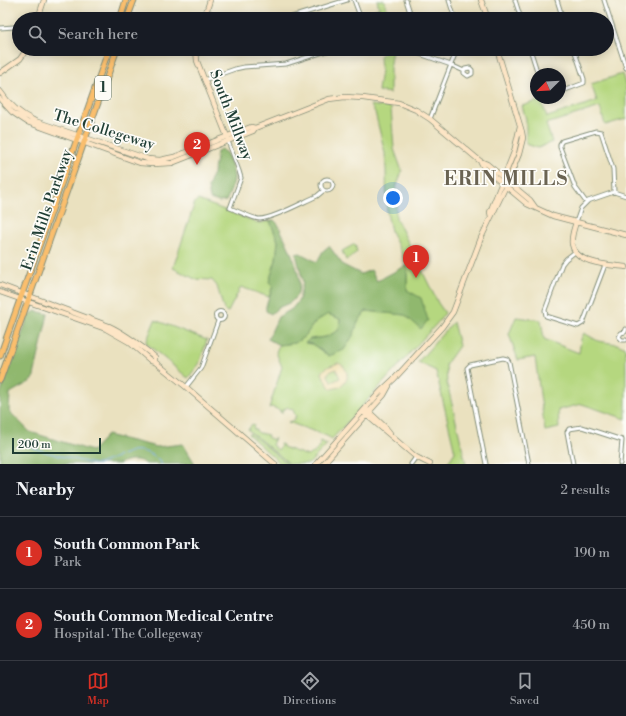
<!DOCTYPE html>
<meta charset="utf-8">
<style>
:root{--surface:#171b24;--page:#242831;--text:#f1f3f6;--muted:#9ea1a6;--line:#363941;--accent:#d93025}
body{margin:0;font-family:"Libre Bodoni",serif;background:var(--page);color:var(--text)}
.compass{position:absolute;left:530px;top:68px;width:36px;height:36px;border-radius:50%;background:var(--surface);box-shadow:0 2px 10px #0003;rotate:246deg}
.scale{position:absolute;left:12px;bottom:10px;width:89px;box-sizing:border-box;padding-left:4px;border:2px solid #1f3d34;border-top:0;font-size:11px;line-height:14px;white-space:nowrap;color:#1f3d34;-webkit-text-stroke:3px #fdfcf7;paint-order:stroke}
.you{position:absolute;left:393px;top:198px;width:14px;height:14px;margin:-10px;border:3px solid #fff;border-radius:50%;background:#1a73e8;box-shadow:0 0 0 6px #1a73e833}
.badge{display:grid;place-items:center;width:26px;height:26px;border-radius:50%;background:var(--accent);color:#fff;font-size:13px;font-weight:700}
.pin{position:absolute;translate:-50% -33px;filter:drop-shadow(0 1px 2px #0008)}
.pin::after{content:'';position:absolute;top:21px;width:14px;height:12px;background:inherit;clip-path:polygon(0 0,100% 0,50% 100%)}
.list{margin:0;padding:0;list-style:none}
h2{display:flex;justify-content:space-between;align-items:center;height:52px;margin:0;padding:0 16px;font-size:17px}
h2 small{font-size:13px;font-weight:400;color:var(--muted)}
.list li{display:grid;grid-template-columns:26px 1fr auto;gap:12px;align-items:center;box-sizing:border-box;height:72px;padding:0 16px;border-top:1px solid var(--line)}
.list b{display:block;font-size:15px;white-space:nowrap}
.list p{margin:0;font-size:13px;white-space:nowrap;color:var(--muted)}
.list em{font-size:13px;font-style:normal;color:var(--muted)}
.icon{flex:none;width:22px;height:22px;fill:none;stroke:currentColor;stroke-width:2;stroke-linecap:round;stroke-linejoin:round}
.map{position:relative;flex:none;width:626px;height:464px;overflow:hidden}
.search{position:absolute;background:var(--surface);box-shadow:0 2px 10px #0003;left:12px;right:12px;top:12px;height:44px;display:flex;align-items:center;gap:10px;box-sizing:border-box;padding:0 14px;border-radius:22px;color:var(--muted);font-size:15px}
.sheet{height:196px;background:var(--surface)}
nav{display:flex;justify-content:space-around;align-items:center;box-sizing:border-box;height:56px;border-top:1px solid var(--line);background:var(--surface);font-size:11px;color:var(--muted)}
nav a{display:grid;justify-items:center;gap:2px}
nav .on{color:var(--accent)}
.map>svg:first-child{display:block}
.green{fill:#b5d77f;stroke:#6a8a5a}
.forest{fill:#90b86e;stroke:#587a51}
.sand{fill:#eeda9e;stroke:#868c69;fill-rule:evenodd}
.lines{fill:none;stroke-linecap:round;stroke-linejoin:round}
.stream{stroke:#7db0ea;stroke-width:1}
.street-casing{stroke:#848f7a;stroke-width:5}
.secondary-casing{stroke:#848f7a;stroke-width:6}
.primary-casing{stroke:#848f7a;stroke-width:7}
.street{stroke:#fff;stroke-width:3}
.secondary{stroke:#fde5c5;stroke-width:4.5}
.primary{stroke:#fabe6d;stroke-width:5}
.labels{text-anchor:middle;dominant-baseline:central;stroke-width:3.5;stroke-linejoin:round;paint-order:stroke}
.shield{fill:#fdfcf7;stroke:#62766e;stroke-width:1}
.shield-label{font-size:14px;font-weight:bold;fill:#1f3d34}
.street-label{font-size:15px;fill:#1f3d34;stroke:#fdfcf7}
.district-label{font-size:19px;font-weight:bold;letter-spacing:1px;fill:#6a6352;stroke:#fdfcf7}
</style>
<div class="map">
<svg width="626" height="464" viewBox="0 0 626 464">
<rect width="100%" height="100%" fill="#fdfcf7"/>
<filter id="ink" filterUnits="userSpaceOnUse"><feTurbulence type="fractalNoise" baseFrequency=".025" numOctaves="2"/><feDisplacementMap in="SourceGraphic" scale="8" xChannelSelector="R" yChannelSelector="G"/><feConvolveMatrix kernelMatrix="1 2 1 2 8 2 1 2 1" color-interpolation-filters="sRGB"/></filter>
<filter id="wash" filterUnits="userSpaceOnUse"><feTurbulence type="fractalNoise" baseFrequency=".012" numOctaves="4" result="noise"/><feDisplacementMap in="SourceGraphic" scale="16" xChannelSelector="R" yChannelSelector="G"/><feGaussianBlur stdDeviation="0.9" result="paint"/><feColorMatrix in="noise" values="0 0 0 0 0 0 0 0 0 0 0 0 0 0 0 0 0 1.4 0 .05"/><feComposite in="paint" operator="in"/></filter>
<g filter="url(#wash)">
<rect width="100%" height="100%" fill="#eae1bf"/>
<path class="green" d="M377 0H384L390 19H383L380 9 367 13V12L379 8Z
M384 49H392L390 63V93L378 91 381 70 380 56 384 52Z
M622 74 626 87V119L605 125 600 107 546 124 552 142 538 148 526 144V119L522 106 541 100 547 117 597 101 591 84Z
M370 105 391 108 394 149 402 171 396 188V218L438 303 445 313 439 321 332 439 327 436 288 422 295 420 294 418 296 417 292 408 290 409 288 407 282 410V413L280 412V410L271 407 269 408 282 367 276 352 279 345 295 343 305 336 315 322 327 314 340 319 339 330 326 337 310 339 306 343 312 344 329 356 354 334 357 323 366 311 405 315 421 328 407 291V265L391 231 387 213 386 170 385 153 375 112Z
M198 200 259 223 270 221 278 241 276 260 269 282 273 285 269 297 241 287 228 312 224 310 217 286 212 280 195 279 173 268 195 202Z
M355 244 357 252 346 260 342 251Z
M516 317 541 320 544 339 579 353 581 339 584 333 598 341 617 344 626 348V419L582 404 558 410 559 428 545 431 535 357 518 360 509 334Z
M155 320 207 340 199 364 188 378 146 343Z
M453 322 459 346 446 364 447 383 466 464H447L455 452 436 371 418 362Z
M252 424 254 425 253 428 259 433 268 435 267 437 273 440 275 438 272 445 278 450 281 446 279 444H281L283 445V447L308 456 311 453 313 454 321 445 319 443 320 441 327 444 309 464H290L248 430Z
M249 433 251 434 288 464H281L248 434Z"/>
<path class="forest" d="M220 149H222C229 154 234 170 234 179 233 186 229 195 226 201L219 202 210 199 208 188 214 170 217 152Z
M274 220 278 224C285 241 310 283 294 299 290 304 283 305 278 308 275 310 273 312 271 314L266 311V306L273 286 269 282 276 260 278 241 270 221Z
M329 246 343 265 361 274 371 270 377 281 407 265V290L421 298 428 320 421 329 405 315 366 311 358 322 354 334 344 350 329 356 312 344 305 343 310 339 326 337 339 330 340 319 328 314 315 322 305 336 295 343 279 345 268 339 278 317 292 309 299 300 303 282 296 254 300 253 317 262 323 251Z
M36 311 48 314 33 380 10 393 9 411 30 432 92 451 107 435 157 447 183 444 195 464H146C139 458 127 459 119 464H0V395L29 315Z"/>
<path class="sand" d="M338 363C345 365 348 372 347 379L340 387 331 389 326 382 322 373C325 366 332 366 338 363ZM336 369 340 378 332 382 328 376V373Z"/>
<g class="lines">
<path class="stream" d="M31 447 52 454 94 464H99L132 451C144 449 154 455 162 464
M23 461 24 464"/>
</g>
</g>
<g filter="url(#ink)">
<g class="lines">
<g class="street-casing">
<path id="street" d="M354 0 361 19
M406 0 412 19
M449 0 455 19
M515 0 521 19
M557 0 563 19
M604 0 626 68
M206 11 225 19
M285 19 347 0
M0 28 14 27 19 28
M411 49 414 52 451 65 464 71V73L468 76 472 74V70L470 68 465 69 464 71
M530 49 538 74
M204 80 235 69 244 67 286 64 333 49
M560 92 584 83V79L574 49
M430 119 457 49
M228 141 239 171 241 178 230 208C238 211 253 219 260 219 275 218 303 202 317 196L323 191
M321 185a6 6 0 1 1 12 0a6 6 0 1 1-12 0Z
M586 202 575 187 560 147V144L562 141 596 131 601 132 613 169 614 192
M576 222 581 208 588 201 614 192 626 196
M575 252 566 259 562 264 545 310 546 316 578 326 583 323 605 265
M215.5 316a4.5 4.5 0 1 1 9 0a4.5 4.5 0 1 1-9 0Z
M626 329 625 332 621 333 619 337 622 340H626
M186 387 201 368 218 321
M411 464 416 457
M486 464 467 368 470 365 503 358 507 359 509 362 529 464
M573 464 567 432 569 429 582 427 622 440 620 464"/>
</g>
<g class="secondary-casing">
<path id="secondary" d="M481 0 488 19
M38 19 44 0
M204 19 210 0
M196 49 197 61 228 139
M0 73 20 59 27 49
M0 91C9 105 20 114 35 121L148 159 160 160 174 157 251 127 255 128
M0 99 12 112 27 122 140 163 153 164 172 163 253 131 255 128 329 99 345 97 363 98 399 103 416 110 430 119 480 161 487 164 530 200 535 207
M481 162 484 168 527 204 553 216 626 235
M491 217 490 212 514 152 520 126
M576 222C574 229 571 236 572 244 575 264 609 265 626 267
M0 285 109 326C126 334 140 345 155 357V362
M0 292 106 329 129 342 151 361 155 362 186 387 275 464
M367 410 386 428 390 433
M364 413 416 457 430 464
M316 464 380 392 395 378 442 327 453 312 481 238 506 186 519 154 523 138 522 132 497 49
M323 464 384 395 389 386"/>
</g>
<g class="primary-casing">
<path id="primary" d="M120 19 126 0
M127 19 134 0
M0 356 109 49
M0 380 117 49"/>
</g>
<use href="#street" class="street"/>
<use href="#secondary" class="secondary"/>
<use href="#primary" class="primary"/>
</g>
</g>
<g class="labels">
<rect class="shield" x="95" y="76" width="16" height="24" rx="3"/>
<g class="shield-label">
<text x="103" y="88">1</text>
</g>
<g class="street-label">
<text transform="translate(231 115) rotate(69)">South Millway</text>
<text transform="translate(104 130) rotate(17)">The Collegeway</text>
<text transform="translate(47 210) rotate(-71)">Erin Mills Parkway</text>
</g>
<g class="district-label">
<text x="506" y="179">ERIN MILLS</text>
</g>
</g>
</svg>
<svg class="compass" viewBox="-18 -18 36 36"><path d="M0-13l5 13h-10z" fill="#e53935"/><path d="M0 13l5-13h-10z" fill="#9ea1a6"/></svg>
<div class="scale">200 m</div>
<div class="you"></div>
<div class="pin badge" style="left:416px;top:278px">1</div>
<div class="pin badge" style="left:197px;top:165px">2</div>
<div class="search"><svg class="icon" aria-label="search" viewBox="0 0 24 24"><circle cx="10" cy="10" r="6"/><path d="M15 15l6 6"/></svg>Search here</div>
</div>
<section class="sheet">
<h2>Nearby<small>2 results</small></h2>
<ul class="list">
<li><span class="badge">1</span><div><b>South Common Park</b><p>Park</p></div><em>190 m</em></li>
<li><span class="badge">2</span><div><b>South Common Medical Centre</b><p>Hospital · The Collegeway</p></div><em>450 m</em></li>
</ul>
</section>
<nav>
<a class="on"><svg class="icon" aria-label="map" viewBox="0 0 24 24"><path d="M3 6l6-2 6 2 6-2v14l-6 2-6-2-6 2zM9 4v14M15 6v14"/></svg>Map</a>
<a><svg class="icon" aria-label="directions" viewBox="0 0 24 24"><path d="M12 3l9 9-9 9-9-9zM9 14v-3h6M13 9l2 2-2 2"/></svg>Directions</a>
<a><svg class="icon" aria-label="saved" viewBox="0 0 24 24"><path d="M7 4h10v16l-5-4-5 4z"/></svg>Saved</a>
</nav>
